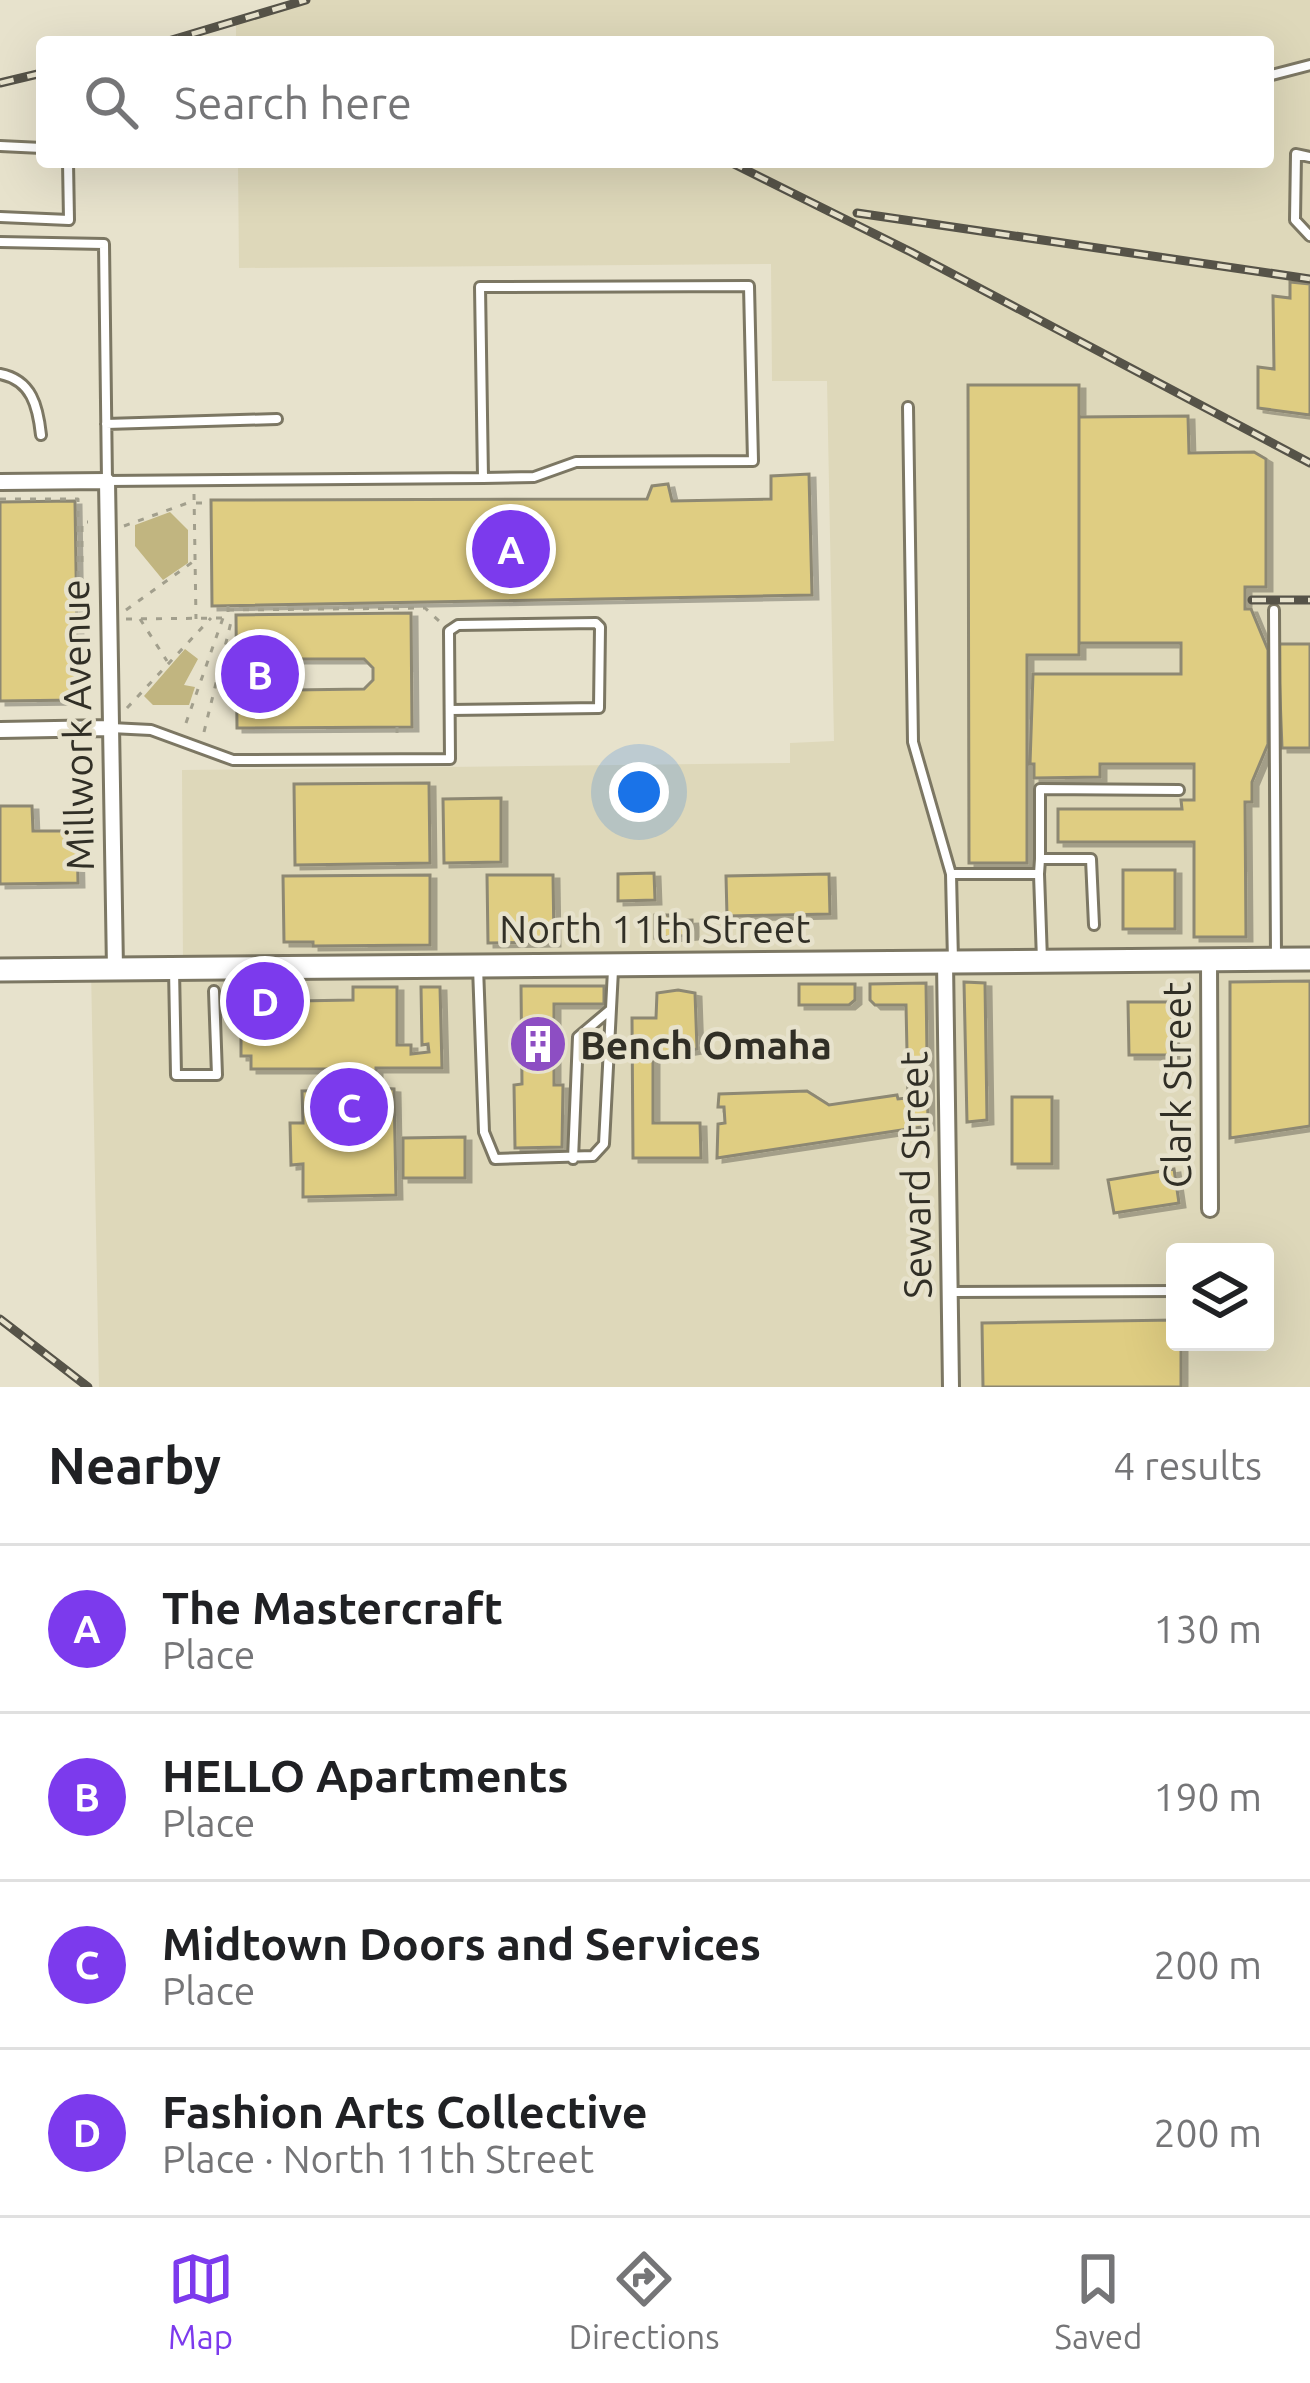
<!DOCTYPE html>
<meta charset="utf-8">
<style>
:root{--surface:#fff;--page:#f6f6f6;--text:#202124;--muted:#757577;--line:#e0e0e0;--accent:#7c3aed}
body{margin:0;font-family:Ubuntu,sans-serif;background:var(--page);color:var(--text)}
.controls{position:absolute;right:36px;bottom:36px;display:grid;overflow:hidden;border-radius:12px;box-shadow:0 12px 48px #0002}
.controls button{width:108px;height:108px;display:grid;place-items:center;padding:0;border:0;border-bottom:3px solid var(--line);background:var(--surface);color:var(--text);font:60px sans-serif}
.you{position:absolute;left:639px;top:792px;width:42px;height:42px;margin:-30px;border:9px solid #fff;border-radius:50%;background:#1a73e8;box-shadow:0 0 0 18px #1a73e833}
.badge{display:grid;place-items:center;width:78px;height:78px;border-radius:50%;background:var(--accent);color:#fff;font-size:39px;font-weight:700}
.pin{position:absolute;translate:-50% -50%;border:6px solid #fff;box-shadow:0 3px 12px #0006}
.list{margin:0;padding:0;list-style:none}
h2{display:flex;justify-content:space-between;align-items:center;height:156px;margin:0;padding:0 48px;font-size:51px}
h2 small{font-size:39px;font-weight:400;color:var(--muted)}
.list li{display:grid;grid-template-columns:78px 1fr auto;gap:36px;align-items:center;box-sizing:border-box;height:168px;padding:0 48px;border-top:3px solid var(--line)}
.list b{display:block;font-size:45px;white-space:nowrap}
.list p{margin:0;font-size:39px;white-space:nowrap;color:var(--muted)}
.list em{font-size:39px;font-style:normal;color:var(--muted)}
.icon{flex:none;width:66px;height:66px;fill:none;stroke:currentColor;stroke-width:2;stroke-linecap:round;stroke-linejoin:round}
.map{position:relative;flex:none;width:1310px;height:1387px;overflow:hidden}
.search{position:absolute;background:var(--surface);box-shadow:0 12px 48px #0002;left:36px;right:36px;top:36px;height:132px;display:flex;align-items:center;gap:30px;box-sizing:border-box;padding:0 42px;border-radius:12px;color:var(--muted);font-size:45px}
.sheet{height:828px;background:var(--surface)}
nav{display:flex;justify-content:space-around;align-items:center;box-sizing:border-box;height:168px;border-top:3px solid var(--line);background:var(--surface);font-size:33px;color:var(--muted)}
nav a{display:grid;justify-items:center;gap:6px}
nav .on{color:var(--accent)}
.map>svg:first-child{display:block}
.built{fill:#ded8ba;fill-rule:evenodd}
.green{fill:#c1b580}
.building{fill:#dfcd82;stroke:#8d8873;stroke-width:3;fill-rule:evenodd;filter:url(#shadow)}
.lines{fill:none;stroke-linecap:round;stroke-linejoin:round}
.lane-casing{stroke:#7c7763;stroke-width:14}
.street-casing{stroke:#7c7763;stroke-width:20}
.secondary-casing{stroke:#7c7763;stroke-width:27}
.path{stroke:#a29f8d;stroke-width:3;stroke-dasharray:6 9;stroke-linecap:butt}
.lane{stroke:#fff;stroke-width:8}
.street{stroke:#fff;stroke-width:14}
.secondary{stroke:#fff;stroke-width:21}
.rail-casing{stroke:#565348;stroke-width:9}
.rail{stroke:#e7e2cc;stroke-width:4.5;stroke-dasharray:14;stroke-linecap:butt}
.labels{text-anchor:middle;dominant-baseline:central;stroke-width:9;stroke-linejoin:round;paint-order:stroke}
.street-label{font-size:39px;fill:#312f26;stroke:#e7e2cc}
.poi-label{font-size:39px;font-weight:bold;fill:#312f26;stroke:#e7e2cc;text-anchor:start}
</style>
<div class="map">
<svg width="1310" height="1387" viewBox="0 0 1310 1387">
<defs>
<filter id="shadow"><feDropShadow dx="6" dy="4" stdDeviation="0" flood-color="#0004"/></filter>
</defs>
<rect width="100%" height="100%" fill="#e7e2cc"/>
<path class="built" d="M309 0H1310V1387H99L91 969 183 967 182 770 790 763V743L834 741 827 381H772L771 264 239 268 238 162H1268V42H236V22ZM1175 1252H1265V1342H1175Z"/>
<path class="green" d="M170 512 188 530V563L163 580 135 546V525Z
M185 649 198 659 184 685 195 687 189 705H153L144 696Z"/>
<path class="building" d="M1290 282 1310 284V415L1258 408V367L1274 369 1273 296 1290 298Z
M968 385H1079V655H1027V863H969Z
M1188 416 1189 453 1254 452 1266 459V587H1245V609H1251L1268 650V744L1252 782V802H1245L1246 937H1194V842H1058V809H1182L1181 800H1194V764H1100V777L1034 778V764H1030L1033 674H1181V643H1079V417Z
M809 474 812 595 212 606 211 500 647 499 652 486 668 484 672 501 771 499V476Z
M75 501 78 700 0 701V502Z
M411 613 412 727 237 728 236 615ZM293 659H364L373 668V680L364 689 293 690 284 680V669Z
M1278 644H1310V748H1282Z
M429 783 430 863 295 865 294 784Z
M501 798V862L444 863 443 799Z
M0 806H32L33 831H77L78 883 0 884Z
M1123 870H1175V929H1123Z
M654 873 655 900 618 901V874Z
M829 874 830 914 727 916 726 876Z
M430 875V945L313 946V942H284L283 876Z
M487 875H553L554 942 488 943Z
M655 915H668L669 921 692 920V935L655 938Z
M1310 981V1126L1230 1138V982Z
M964 982 985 983 987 1120 967 1122Z
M926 983 928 1126 717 1158 718 1124 725 1123 724 1107H718L719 1094 807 1091 829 1105 897 1095 898 1099 908 1098 906 1005H875L870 1000V984Z
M799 984H855V1000L849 1005H799Z
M521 986H604V1004H554V1085H563L562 1147 515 1148 514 1085 522 1084Z
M353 987H397V1045H411V1054L429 1052 428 1044 422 1045 421 987H440L442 1068H376V1088L394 1089 396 1195 303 1197V1164L291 1165 290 1123H303L302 1091 367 1089 366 1069H251V1056H241V1032H251V1019L297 1018 296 1001 353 1000Z
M241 988H290V1014H240Z
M678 990 695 993 697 1049 653 1056V1123H700L701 1158H633L632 1018H656L657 993Z
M1128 1002H1172L1173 1055H1129Z
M1012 1097H1052V1164H1012Z
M465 1137V1178H403V1138Z
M1174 1169 1179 1203 1114 1213 1108 1180Z
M1175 1320V1342H1181V1387H983L982 1323Z"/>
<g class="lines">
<g class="lane-casing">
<path id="lane" d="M1268 76 1310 65
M0 146 42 148
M1310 157 1296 154 1295 220 1310 236
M0 217 69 220 68 162
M0 242 104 244 107 481 483 478 534 477 576 462 753 461 749 286 480 287 483 478
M0 374C32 380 38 407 41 435
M908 407 913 742 951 874
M106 424 277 419
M1274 610 1276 958
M111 728 151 730 233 760 450 759 449 631 458 625 596 623 600 627 599 708 450 710
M1040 859V789L1179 790
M1039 874 1040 859H1091L1094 925
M953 961 951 874H1039L1042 960
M478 967 484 1132 495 1159 593 1156 604 1144 613 970
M174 969 176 1075H217L214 991
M573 1159 578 1037 610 1010
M951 1292 1175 1291"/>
</g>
<g class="street-casing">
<path id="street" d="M0 482 107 481 115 969
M0 730 110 728
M1209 960 1210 1209
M945 962 951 1387"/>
</g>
<g class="secondary-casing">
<path id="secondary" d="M0 970 1310 959"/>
</g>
<path class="path" d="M194 494 196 619
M0 499H78V579H84
M196 503H211
M124 526 193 501
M82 562V522H88
M228 606V618
M126 610 194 561
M228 610 425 608 439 621
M126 619 222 618
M140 619 167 661
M127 708 211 618
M186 723 223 618
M397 727V742
M204 732 232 618"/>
<use href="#lane" class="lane"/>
<use href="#street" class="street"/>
<use href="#secondary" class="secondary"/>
<g class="rail-casing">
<path id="rail" d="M165 42 306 0
M0 83 42 73
M730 162 911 252 1310 463
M857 213 1310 279
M1252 600H1310
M0 1319 88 1387"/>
</g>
<use href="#rail" class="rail"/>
</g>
<defs>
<g id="building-disc" transform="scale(3)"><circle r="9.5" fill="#8d4ec3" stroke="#e7e2cc"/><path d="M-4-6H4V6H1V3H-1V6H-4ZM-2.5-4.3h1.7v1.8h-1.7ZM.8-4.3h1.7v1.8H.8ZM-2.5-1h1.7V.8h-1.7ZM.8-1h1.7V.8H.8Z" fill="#fff"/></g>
</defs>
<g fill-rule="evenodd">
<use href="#building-disc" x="538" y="1044"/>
</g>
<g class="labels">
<g class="street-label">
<text transform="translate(77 725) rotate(-91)">Millwork Avenue</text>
<text x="655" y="928">North 11th Street</text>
<text transform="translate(1176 1085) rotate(-90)">Clark Street</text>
<text transform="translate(915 1175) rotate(-91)">Seward Street</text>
</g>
<g class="poi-label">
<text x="580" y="1044">Bench Omaha</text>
</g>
</g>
</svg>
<div class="controls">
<button><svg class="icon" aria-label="layers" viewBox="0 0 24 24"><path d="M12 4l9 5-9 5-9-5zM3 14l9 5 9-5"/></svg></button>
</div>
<div class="you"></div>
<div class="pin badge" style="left:511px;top:549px">A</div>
<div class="pin badge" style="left:260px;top:674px">B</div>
<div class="pin badge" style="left:349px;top:1107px">C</div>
<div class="pin badge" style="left:265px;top:1001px">D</div>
<div class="search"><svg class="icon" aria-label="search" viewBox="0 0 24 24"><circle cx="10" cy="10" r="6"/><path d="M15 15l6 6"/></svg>Search here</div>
</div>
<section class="sheet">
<h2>Nearby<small>4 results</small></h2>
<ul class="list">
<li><span class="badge">A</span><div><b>The Mastercraft</b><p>Place</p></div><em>130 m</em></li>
<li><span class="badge">B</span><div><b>HELLO Apartments</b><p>Place</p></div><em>190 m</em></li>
<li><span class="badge">C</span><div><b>Midtown Doors and Services</b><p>Place</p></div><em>200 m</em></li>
<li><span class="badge">D</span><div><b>Fashion Arts Collective</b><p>Place · North 11th Street</p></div><em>200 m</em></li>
</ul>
</section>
<nav>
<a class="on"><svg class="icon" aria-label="map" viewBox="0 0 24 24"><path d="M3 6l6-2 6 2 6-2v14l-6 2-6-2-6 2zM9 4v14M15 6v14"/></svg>Map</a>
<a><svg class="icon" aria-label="directions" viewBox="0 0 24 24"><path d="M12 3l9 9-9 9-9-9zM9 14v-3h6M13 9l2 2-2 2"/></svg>Directions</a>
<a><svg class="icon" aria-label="saved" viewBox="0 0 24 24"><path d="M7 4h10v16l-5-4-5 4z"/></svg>Saved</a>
</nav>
